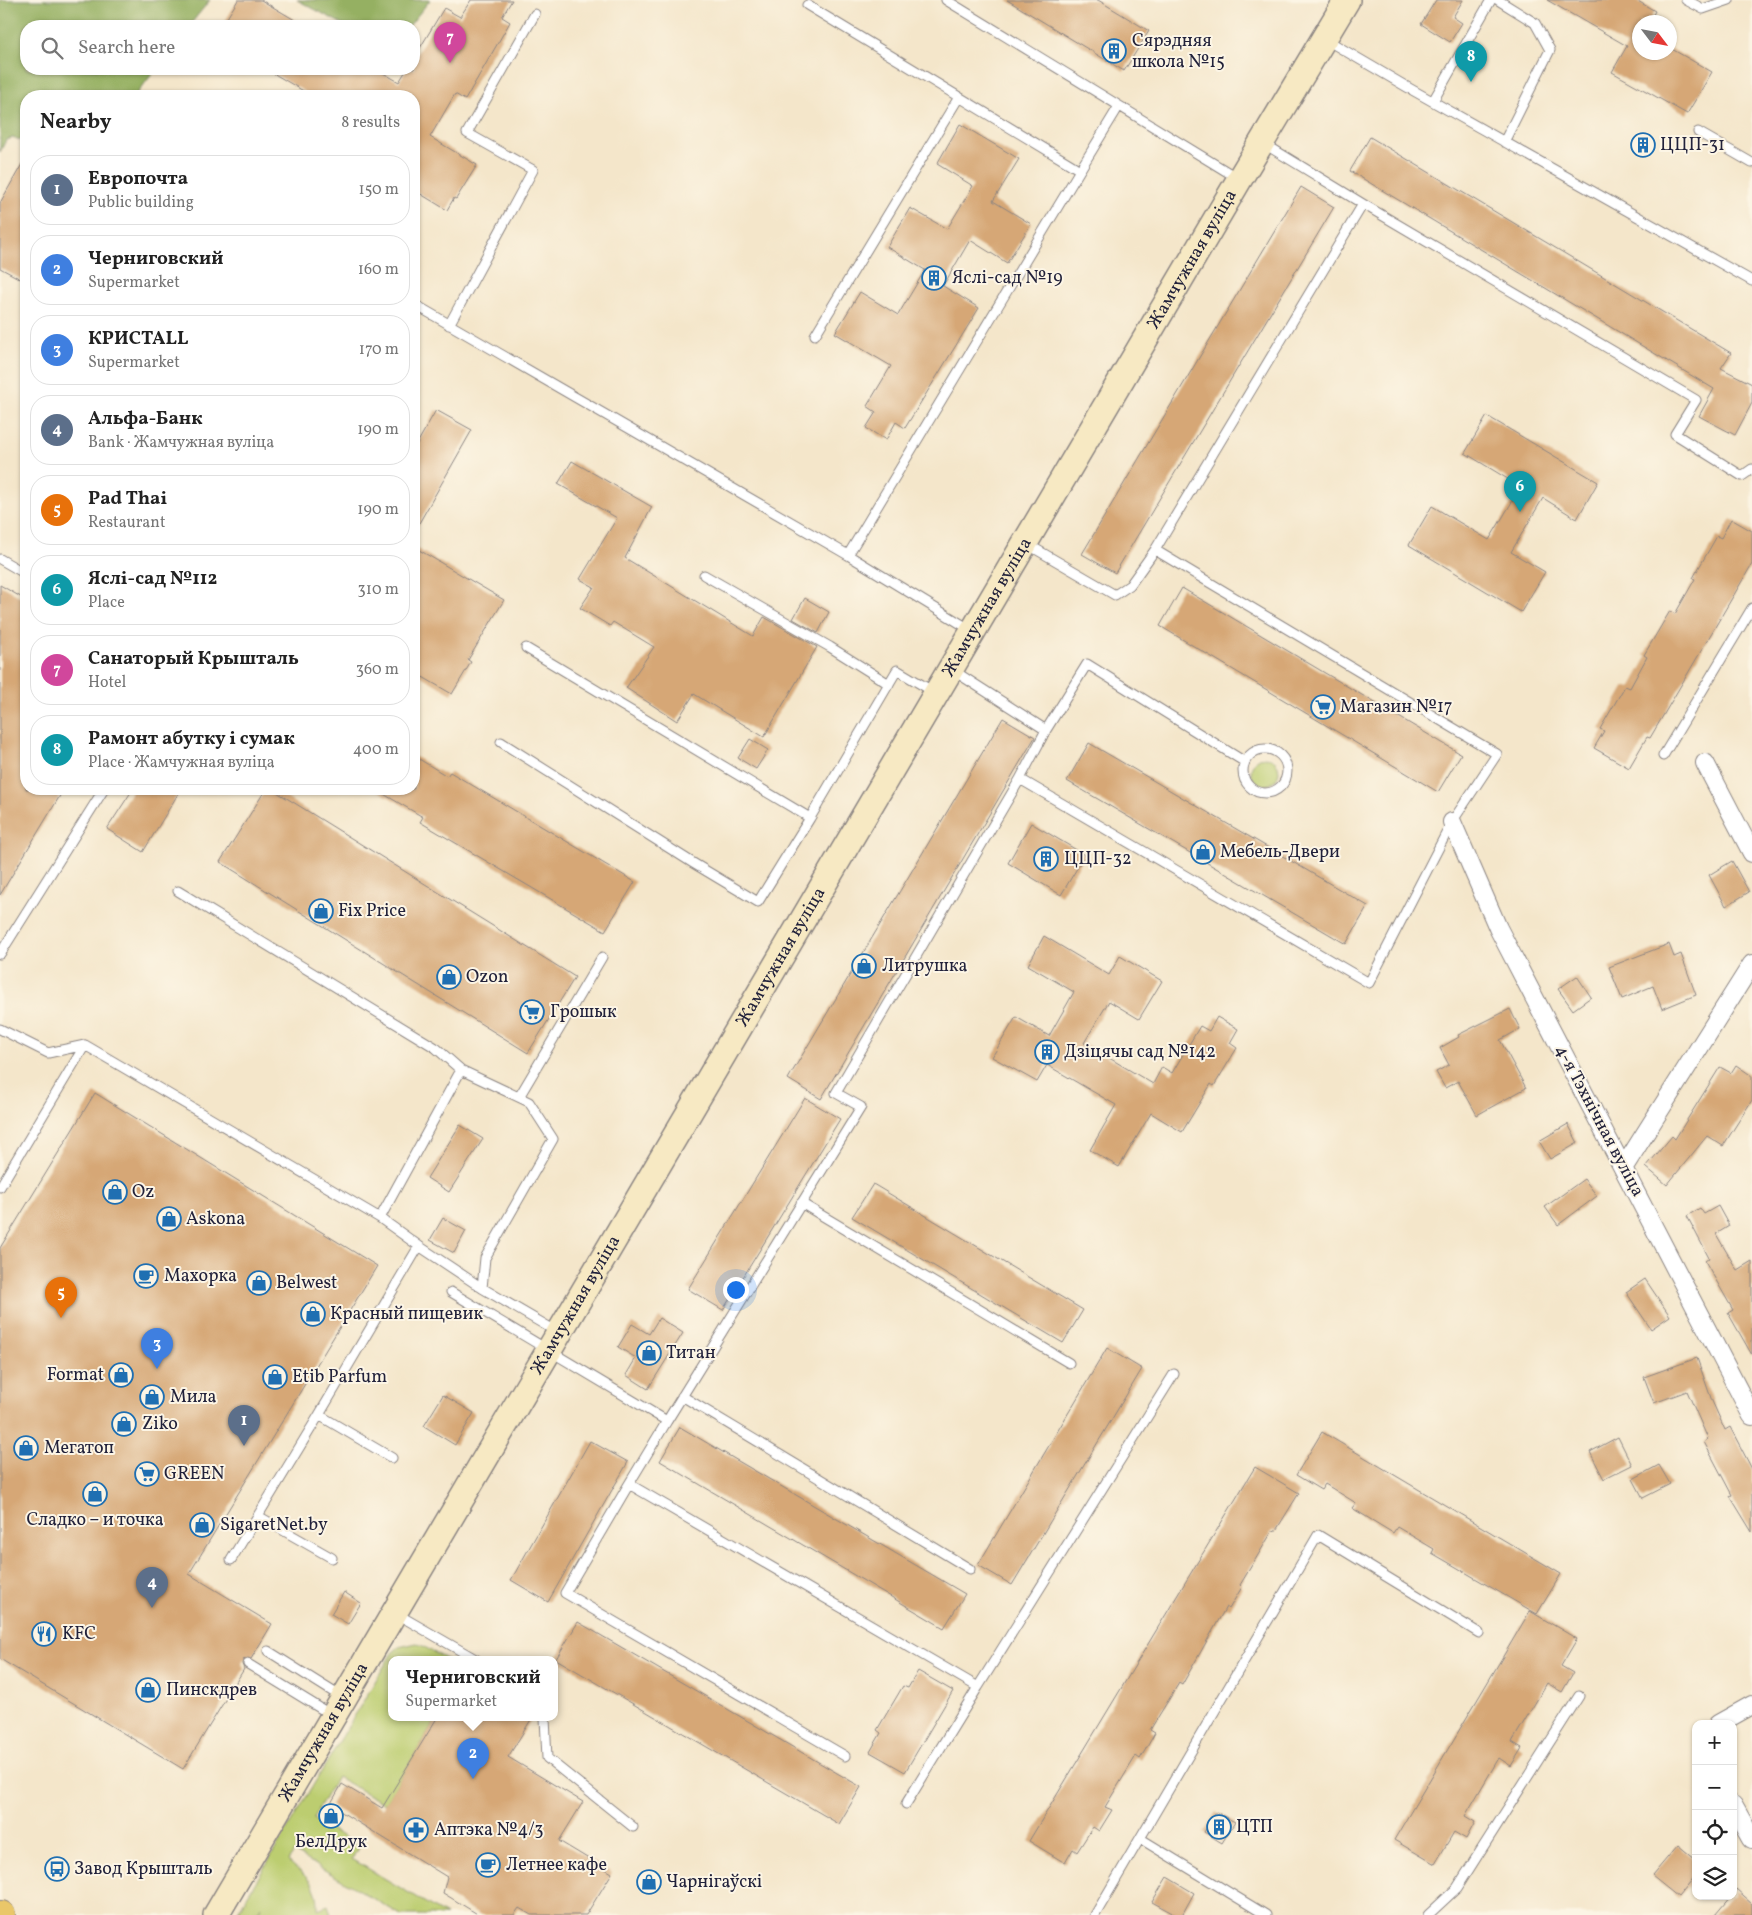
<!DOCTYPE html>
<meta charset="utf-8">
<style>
:root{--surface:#fff;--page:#f6f6f6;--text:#222;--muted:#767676;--line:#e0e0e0;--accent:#111827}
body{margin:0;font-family:Vollkorn,serif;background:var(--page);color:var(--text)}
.controls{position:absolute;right:15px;bottom:15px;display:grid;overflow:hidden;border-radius:10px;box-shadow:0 1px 4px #0004}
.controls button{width:45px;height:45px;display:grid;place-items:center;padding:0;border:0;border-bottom:1px solid var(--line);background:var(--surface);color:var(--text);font:25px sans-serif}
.compass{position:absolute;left:1632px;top:15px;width:45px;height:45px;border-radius:50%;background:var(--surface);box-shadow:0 1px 4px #0004;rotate:122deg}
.you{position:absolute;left:735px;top:1289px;width:18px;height:18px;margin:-12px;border:4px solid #fff;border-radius:50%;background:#1a73e8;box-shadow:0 0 0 8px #1a73e833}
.badge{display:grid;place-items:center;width:32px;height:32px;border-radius:50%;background:var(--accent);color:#fff;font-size:16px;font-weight:700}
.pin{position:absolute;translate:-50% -41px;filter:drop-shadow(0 1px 2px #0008)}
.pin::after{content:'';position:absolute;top:26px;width:18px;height:15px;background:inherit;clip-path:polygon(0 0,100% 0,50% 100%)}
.popup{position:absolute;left:388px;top:1656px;width:170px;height:65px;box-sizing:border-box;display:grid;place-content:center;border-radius:10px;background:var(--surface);filter:drop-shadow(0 1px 4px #0005);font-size:16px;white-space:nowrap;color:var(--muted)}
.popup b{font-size:19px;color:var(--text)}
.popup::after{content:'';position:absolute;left:50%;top:100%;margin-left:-10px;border:10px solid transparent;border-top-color:var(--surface)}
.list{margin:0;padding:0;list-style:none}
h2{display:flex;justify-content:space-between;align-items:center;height:65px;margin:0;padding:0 20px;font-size:21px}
h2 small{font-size:16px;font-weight:400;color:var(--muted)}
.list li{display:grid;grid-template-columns:32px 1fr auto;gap:15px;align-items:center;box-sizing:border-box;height:70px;margin:0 10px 10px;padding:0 10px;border:1px solid var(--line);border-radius:20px}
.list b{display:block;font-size:19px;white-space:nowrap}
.list p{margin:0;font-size:16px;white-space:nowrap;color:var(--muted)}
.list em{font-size:16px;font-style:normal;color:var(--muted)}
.icon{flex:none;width:28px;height:28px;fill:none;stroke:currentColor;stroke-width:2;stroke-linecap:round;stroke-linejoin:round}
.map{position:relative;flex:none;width:1752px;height:1915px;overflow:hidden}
.search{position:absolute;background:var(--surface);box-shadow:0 1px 4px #0004;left:20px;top:20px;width:400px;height:55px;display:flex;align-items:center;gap:12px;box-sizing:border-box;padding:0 18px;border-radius:20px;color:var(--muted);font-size:19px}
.panel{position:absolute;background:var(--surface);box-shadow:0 1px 4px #0004;left:20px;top:90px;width:400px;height:705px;border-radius:20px}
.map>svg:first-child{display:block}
.green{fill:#bccd70;stroke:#6f7856}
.forest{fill:#95b062;stroke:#5c694e}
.building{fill:#d6a776}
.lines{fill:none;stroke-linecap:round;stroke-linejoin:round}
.service-casing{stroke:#8b8482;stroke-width:11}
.minor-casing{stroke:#8b8482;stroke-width:20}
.secondary-casing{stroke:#8b8482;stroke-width:28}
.primary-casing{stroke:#8b8482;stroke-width:30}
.service{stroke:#fff;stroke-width:9}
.minor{stroke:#fff;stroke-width:18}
.secondary{stroke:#f7e9c3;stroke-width:25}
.primary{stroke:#eac769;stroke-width:28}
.labels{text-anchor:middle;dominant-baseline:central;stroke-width:4;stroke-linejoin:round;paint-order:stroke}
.poi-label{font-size:18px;fill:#22223b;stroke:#fcf5e5;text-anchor:start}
.street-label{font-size:18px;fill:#22223b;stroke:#fcf5e5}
</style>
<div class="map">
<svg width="1752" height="1915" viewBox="0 0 1752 1915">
<rect width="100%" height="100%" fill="#fcf5e5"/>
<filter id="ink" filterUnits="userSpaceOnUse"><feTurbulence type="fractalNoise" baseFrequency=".02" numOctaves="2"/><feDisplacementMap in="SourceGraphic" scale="10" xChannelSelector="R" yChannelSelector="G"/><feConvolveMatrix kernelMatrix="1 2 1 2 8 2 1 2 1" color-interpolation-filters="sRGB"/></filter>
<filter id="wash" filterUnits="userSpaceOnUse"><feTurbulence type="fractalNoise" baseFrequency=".0096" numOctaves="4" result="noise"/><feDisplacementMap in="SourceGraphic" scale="20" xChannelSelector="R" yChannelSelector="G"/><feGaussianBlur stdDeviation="1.12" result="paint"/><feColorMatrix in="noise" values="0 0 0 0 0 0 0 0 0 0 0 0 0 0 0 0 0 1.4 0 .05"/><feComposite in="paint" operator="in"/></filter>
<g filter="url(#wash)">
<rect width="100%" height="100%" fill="#f4e6ca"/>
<path class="green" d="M1251 771a14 14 0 1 1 28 0a14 14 0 1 1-28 0Z
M417 1643 448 1660H392V1718H437L385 1804 337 1777 313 1819 359 1846 352 1859 446 1915H401L294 1852 288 1861C305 1876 319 1884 318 1909L328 1905 331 1915H257L261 1906 256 1915H236L392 1653 399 1647Z"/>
<path class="forest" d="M0 0H210L189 26H26V69H156L135 96H26V141L13 138 6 140 0 152Z
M297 0H430L409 26H346Z"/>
<g id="blocks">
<path class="building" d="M238 0H261L305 26H222Z
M471 0H512L502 17 510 22 465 100 455 94 430 137 477 165 456 199 454 198 447 210 414 190V96H312L266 69H376L399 82 407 69H414V58L444 8 460 17Z
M1007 0H1098L1149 31 1124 71Z
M1436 0H1463L1453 17 1462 23 1450 42 1421 24Z
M1547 0H1636L1655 11 1649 22H1640V52H1670V48L1712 72 1687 114 1612 72 1627 46Z
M960 124 1019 159 993 201 1031 224 1007 263 970 240 943 286 979 308 905 428 896 422 886 440 866 428 876 412 867 406 891 366 835 333 860 292 898 315 925 270 887 247 910 208 947 229 973 186 937 164Z
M1370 137 1731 353 1721 368 1752 384V403L1735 435 1699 416 1714 389 1350 171Z
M26 157V282L0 268V203Z
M1301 187 1334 207 1115 573 1082 554Z
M436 410 472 430 414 532V449Z
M1487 416 1598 482 1577 519 1543 498 1511 552 1545 572 1521 612 1409 545 1432 506 1489 540 1521 487 1465 453Z
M572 461 652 507 625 558 753 636 764 617 817 647 764 737 694 694 677 721 626 688 654 647 613 622 610 626 580 608 594 587 580 579 617 518 558 484Z
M1731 519 1752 531V564L1650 738 1647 737 1629 768 1594 748 1604 731 1600 729 1625 686 1630 688 1647 657 1644 655 1670 611 1675 614 1695 579 1693 578 1717 536 1721 538Z
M414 547 504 600 468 660 471 662 452 694 414 672Z
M0 585 26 600V789H64L0 895Z
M1182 588 1461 754 1438 792 1160 626Z
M805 598 829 612 818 633 793 619Z
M1003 718 1035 737 821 1099 788 1079Z
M750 739 768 750 756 769 738 758Z
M1089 743 1368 906 1346 944 1067 781Z
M414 756 447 776 450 772 635 882 605 931 420 822 423 817 375 789H414Z
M133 789H181L143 852 107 829Z
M266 789H272L575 977 528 1053 220 862Z
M1031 823 1085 855 1061 895 1008 863Z
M1732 861 1749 892 1726 906 1709 875Z
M1044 936 1109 975 1120 956 1162 981 1139 1019 1109 1001 1084 1043 1153 1084 1162 1067 1172 1073 1200 1026 1209 1031 1217 1017 1238 1029 1230 1043 1237 1048 1214 1086 1211 1084 1182 1132 1151 1113 1119 1167 1090 1150 1116 1105 1047 1065 1037 1082 992 1057 1016 1017 1049 1036 1074 992 1028 965Z
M1669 944 1674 957 1681 954 1696 995 1662 1009 1653 986 1622 999 1609 967Z
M1577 976 1591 997 1573 1010 1558 989Z
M1510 1009 1520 1029 1500 1040 1526 1088 1477 1115 1458 1081 1445 1088 1436 1072 1449 1065 1440 1048 1459 1037 1458 1035Z
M1736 1065 1752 1076V1100L1723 1146 1707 1136 1667 1185 1646 1167 1672 1136 1675 1139 1720 1067 1731 1073Z
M95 1093 377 1266 189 1574 272 1624 251 1659 248 1658 243 1660 242 1664 244 1669 183 1769 0 1659V1248Z
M805 1098 840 1119 723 1310 688 1289Z
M1568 1124 1578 1143 1550 1159 1539 1141Z
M460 1125 483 1139 449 1192 427 1178Z
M1584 1179 1597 1196 1558 1225 1545 1207Z
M873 1184 1083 1310 1063 1343 852 1217Z
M1718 1206 1729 1226 1716 1234 1737 1270 1752 1261V1355L1728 1313 1733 1310 1705 1261 1709 1258 1687 1216 1700 1208 1704 1214Z
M443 1218 466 1231 454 1253 430 1240Z
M1645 1279 1670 1316 1651 1329 1626 1292Z
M659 1318 683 1333 648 1389 626 1375 636 1358 618 1347 632 1324 649 1334Z
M1107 1348 1142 1369 1012 1585 978 1565Z
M1697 1358 1712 1401 1725 1430 1730 1427 1752 1469V1532L1730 1496 1732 1495 1704 1442 1708 1439 1687 1391 1654 1403 1644 1377Z
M443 1395 474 1413 455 1445 424 1426Z
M680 1427 965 1594 944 1628 660 1461Z
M1322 1432 1561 1574 1537 1614 1432 1553 1434 1549 1397 1527 1393 1533 1352 1508 1356 1503 1325 1484 1321 1490 1296 1475Z
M1618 1437 1632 1465 1604 1479 1590 1452Z
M590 1441 628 1462 548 1602 511 1580Z
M1659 1465 1670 1484 1643 1498 1633 1479Z
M1255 1467 1299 1493 1275 1532 1273 1530 1240 1585 1242 1587 1229 1609 1226 1607 1182 1685 1179 1683 1150 1730 1155 1733 1140 1759 1136 1756 1105 1807 1112 1810 1099 1831 1093 1827 1077 1852 1073 1849 1065 1863 1029 1841Z
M344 1592 361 1603 348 1624 331 1614Z
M1530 1611 1577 1639 1561 1666 1573 1673 1562 1692 1547 1683 1512 1742 1522 1748 1511 1766 1499 1758 1465 1816 1475 1822 1466 1839 1454 1832 1435 1864 1394 1840Z
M578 1622 861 1787 839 1824 556 1659Z
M918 1671 953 1691 905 1772 870 1752 881 1733 877 1730 903 1686 908 1688Z
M437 1718H532L508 1757 583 1802 559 1841 612 1873 586 1915H531L519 1908 514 1915H479L443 1893 447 1877 330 1805 342 1784 382 1808Z
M1216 1812 1235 1822 1222 1843 1204 1832Z
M1678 1845 1696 1860V1875L1678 1897 1652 1876Z
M1167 1877 1194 1893 1182 1915H1176L1152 1902Z
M1736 1890 1752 1904V1915H1715L1731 1896H1733Z"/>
</g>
</g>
<g filter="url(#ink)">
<use href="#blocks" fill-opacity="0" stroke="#8b8482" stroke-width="1"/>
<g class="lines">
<g class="service-casing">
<path id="service" d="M946 0 1239 179
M1498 0 1535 23 1550 50 1504 142
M1686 0 1703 9 1729 0
M807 5 1080 170 848 555
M1325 39 1407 87 1752 281
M1433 101 1491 0
M1698 132 1752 163
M1263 143 1363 204 1696 400 1675 434 1742 476 1752 469
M1080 170 1119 106
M414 304 848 555 971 630
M449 325 533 170 467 133 535 14
M815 335 959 97
M1027 544 1115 595 1130 585 1155 550
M0 559 26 574
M704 575 830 647 889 684
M526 648 810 818 897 670 934 692
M1046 730 1087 664 1245 762
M501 742 693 863 758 902 810 818
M1243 771a22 22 0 1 1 44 0a22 22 0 1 1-44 0Z
M1663 756 1752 608
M1020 779 1369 983 1452 822 1497 754 1155 550 1363 204
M178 891 436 1048 461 1070 380 1218
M0 954 104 789
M0 1029 48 1053 85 1045 380 1218 419 1246 319 1415 231 1560
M461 1070 529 1102 553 1139 485 1258 482 1288
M519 1097 602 957
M0 1187 85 1045
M801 1203 1069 1363
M419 1246 482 1288 559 1333
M451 1292 667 1421 861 1107 836 1093 1020 779 1046 730 951 669
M682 1396 970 1569
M319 1415 392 1458
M667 1421 629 1484 978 1687 1174 1374
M629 1484 565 1593 845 1756
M258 1516 332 1558
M395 1613 477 1660
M268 1651 343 1698
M248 1664 333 1716
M545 1718 547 1758 633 1827
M906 1804 978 1687
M1141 1839 1266 1915
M1095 1915 1318 1535 1479 1633
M1428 1915 1457 1888 1579 1696"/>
</g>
<g class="minor-casing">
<path id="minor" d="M1705 763 1752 853
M1452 822 1498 928 1752 1416
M1624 1167 1752 964
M1718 1724 1752 1705
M1733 1805 1752 1839"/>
</g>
<g class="secondary-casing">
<g id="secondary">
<path id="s1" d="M216 1915 1239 180 1347 0"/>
</g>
</g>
<g class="primary-casing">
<path id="primary" d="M0 1915H1"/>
</g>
<use href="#service" class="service"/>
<use href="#minor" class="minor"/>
<use href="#secondary" class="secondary"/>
<use href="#primary" class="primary"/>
</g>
</g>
<defs>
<g id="building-ring" transform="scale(1.25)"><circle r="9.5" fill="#fcf5e5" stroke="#1f6fb2" stroke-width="1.5"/><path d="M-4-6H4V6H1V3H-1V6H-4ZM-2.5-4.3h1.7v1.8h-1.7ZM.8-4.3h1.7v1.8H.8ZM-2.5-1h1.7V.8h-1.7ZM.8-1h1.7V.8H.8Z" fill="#1f6fb2"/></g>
<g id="supermarket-ring" transform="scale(1.25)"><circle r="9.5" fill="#fcf5e5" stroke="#1f6fb2" stroke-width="1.5"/><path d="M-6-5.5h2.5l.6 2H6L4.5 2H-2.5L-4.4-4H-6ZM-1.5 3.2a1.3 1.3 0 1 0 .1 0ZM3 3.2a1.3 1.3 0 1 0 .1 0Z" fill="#1f6fb2"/></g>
<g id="shop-ring" transform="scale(1.25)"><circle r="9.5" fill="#fcf5e5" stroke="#1f6fb2" stroke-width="1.5"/><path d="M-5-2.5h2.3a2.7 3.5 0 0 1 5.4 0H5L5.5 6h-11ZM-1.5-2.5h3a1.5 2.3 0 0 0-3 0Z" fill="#1f6fb2"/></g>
<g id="cafe-ring" transform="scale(1.25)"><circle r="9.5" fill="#fcf5e5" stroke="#1f6fb2" stroke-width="1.5"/><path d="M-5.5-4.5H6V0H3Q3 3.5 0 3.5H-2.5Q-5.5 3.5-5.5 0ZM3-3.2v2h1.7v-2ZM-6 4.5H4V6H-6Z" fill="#1f6fb2"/></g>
<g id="restaurant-ring" transform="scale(1.25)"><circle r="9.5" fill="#fcf5e5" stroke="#1f6fb2" stroke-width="1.5"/><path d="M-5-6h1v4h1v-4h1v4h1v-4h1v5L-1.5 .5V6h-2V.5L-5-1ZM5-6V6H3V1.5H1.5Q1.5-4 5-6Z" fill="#1f6fb2"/></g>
<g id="pharmacy-ring" transform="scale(1.25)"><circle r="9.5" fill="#fcf5e5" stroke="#1f6fb2" stroke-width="1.5"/><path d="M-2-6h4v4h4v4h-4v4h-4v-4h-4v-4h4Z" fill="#1f6fb2"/></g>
<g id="bus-ring" transform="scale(1.25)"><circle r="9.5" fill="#fcf5e5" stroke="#1f6fb2" stroke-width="1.5"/><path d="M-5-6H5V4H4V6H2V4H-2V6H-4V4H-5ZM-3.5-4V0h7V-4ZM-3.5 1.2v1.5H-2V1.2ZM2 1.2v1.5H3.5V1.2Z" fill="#1f6fb2"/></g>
</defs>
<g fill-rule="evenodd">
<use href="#building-ring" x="1114" y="51"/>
<use href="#building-ring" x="1643" y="145"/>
<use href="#building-ring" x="934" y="278"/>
<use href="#supermarket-ring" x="1323" y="707"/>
<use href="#shop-ring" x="1203" y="852"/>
<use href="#building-ring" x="1046" y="859"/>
<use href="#shop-ring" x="321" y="911"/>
<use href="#shop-ring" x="864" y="966"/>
<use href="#shop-ring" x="449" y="977"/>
<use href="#supermarket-ring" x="532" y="1012"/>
<use href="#building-ring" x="1047" y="1052"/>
<use href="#shop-ring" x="115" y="1192"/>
<use href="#shop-ring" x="169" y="1219"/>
<use href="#cafe-ring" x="146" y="1276"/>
<use href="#shop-ring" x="259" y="1283"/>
<use href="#shop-ring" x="313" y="1314"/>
<use href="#shop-ring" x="649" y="1353"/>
<use href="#shop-ring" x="121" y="1375"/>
<use href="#shop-ring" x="275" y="1377"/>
<use href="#shop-ring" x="152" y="1397"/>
<use href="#shop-ring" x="124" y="1424"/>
<use href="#shop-ring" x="26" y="1448"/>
<use href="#supermarket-ring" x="147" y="1474"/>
<use href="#shop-ring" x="95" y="1494"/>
<use href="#shop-ring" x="202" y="1525"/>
<use href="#restaurant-ring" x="44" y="1634"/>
<use href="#shop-ring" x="148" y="1690"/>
<use href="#shop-ring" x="331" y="1816"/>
<use href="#building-ring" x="1219" y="1827"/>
<use href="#pharmacy-ring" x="416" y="1830"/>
<use href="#cafe-ring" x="488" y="1865"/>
<use href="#bus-ring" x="57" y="1869"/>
<use href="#shop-ring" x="649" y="1882"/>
</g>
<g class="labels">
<g class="poi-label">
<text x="1132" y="41">Сярэдняя<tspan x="1132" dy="21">школа №15</tspan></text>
<text x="1660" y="145">ЦЦП-31</text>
<text x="952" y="278">Яслі-сад №19</text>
<text x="1340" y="707">Магазин №17</text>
<text x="1220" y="852">Мебель-Двери</text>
<text x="1064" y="859">ЦЦП-32</text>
<text x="338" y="911">Fix Price</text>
<text x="882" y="966">Литрушка</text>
<text x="466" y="977">Ozon</text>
<text x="550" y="1012">Грошык</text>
<text x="1064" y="1052">Дзіцячы сад №142</text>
<text x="132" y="1192">Oz</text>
<text x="186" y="1219">Askona</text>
<text x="164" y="1276">Махорка</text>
<text x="276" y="1283">Belwest</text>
<text x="330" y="1314">Красный пищевик</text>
<text x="666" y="1353">Титан</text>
<text x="104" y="1375" text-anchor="end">Format</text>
<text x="292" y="1377">Etib Parfum</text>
<text x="170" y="1397">Мила</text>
<text x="142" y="1424">Ziko</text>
<text x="44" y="1448">Мегатоп</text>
<text x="164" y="1474">GREEN</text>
<text x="95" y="1520" text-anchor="middle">Сладко – и точка</text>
<text x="220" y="1525">SigaretNet.by</text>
<text x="62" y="1634">KFC</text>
<text x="166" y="1690">Пинскдрев</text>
<text x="1236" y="1827">ЦТП</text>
<text x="434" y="1830">Аптэка №4/3</text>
<text x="331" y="1842" text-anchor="middle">БелДрук</text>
<text x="506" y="1865">Летнее кафе</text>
<text x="74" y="1869">Завод Крышталь</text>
<text x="666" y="1882">Чарнігаўскі</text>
</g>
<g class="street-label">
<text stroke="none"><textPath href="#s1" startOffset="1922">Жамчужная вуліца</textPath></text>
<text stroke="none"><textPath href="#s1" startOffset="1518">Жамчужная вуліца</textPath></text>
<text stroke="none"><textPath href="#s1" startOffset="1112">Жамчужная вуліца</textPath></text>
<text transform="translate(1599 1121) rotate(62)">4-я Тэхнічная вуліца</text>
<text stroke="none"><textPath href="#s1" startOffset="708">Жамчужная вуліца</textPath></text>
<text stroke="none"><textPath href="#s1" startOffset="212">Жамчужная вуліца</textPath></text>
</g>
</g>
</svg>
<div class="controls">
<button>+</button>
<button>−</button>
<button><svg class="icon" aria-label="locate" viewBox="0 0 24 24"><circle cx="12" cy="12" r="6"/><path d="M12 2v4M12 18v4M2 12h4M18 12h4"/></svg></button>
<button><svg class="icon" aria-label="layers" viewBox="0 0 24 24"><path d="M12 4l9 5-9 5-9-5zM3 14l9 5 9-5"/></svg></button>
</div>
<svg class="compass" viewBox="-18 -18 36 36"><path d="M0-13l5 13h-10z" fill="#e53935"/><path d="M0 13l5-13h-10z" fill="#767676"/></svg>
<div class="you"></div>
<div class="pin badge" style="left:244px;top:1446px;background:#5c6f8a">1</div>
<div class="pin badge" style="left:473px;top:1779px;background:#3f7fe0">2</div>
<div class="popup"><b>Черниговский</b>Supermarket</div>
<div class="pin badge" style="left:157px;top:1369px;background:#3f7fe0">3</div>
<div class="pin badge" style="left:152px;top:1608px;background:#5c6f8a">4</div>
<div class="pin badge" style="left:61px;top:1318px;background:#e8710a">5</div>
<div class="pin badge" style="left:1520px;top:512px;background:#0f9aa8">6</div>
<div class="pin badge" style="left:450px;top:63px;background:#d1479c">7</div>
<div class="pin badge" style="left:1471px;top:82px;background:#0f9aa8">8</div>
<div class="search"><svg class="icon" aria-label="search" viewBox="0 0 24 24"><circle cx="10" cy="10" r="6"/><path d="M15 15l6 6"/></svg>Search here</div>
<section class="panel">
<h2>Nearby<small>8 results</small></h2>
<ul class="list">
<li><span class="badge" style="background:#5c6f8a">1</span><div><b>Европочта</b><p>Public building</p></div><em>150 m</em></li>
<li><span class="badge" style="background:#3f7fe0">2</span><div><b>Черниговский</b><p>Supermarket</p></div><em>160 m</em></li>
<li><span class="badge" style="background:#3f7fe0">3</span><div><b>КРИСТАLL</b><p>Supermarket</p></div><em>170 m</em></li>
<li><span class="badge" style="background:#5c6f8a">4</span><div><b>Альфа-Банк</b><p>Bank · Жамчужная вуліца</p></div><em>190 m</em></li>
<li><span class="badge" style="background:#e8710a">5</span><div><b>Pad Thai</b><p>Restaurant</p></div><em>190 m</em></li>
<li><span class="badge" style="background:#0f9aa8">6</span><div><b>Яслі-сад №112</b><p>Place</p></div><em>310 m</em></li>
<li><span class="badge" style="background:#d1479c">7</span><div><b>Санаторый Крышталь</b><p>Hotel</p></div><em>360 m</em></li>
<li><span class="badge" style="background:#0f9aa8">8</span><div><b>Рамонт абутку і сумак</b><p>Place · Жамчужная вуліца</p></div><em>400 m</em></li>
</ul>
</section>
</div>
